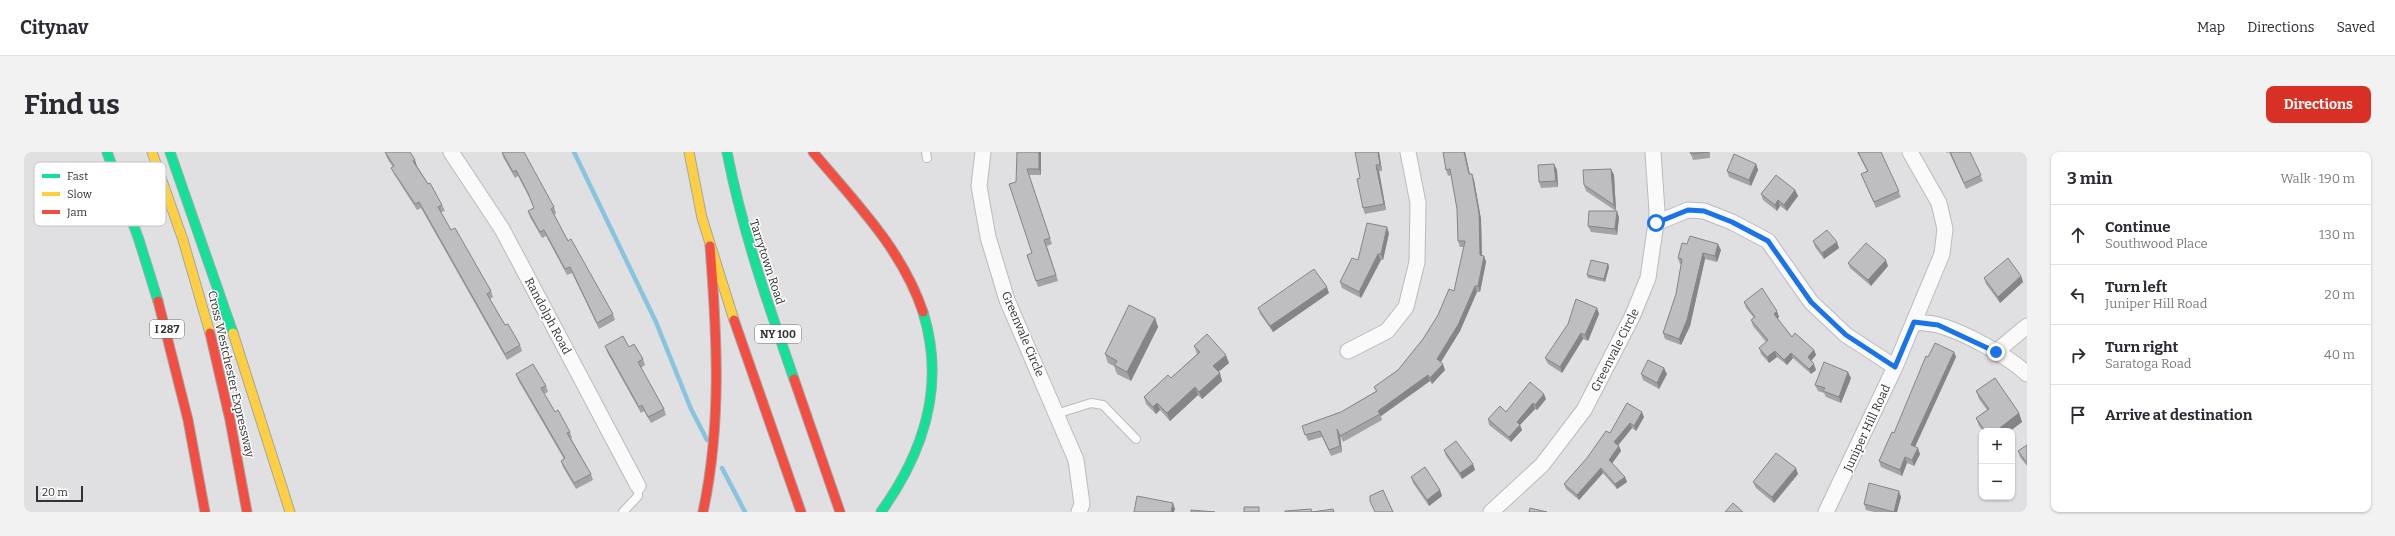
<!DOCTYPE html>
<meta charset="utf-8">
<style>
:root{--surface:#fff;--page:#f2f2f3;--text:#2b2b33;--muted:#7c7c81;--line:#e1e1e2;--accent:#d93025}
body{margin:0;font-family:Bitter,serif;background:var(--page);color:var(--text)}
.controls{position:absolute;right:12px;bottom:12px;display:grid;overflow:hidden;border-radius:8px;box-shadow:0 1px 3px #0004}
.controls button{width:36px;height:36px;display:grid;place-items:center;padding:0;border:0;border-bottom:1px solid var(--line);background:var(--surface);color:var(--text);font:20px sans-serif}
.scale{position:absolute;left:12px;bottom:10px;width:47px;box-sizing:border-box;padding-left:4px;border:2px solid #323234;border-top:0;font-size:11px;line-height:14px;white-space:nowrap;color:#323234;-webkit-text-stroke:3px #fff;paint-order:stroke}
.stop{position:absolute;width:12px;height:12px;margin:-9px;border:3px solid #1a73e8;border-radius:50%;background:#fff}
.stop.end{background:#1a73e8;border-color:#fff;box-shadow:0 1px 4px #0008}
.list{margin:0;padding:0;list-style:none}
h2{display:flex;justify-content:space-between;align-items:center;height:52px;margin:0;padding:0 16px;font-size:17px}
h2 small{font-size:13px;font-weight:400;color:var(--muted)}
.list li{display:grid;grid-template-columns:26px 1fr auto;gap:12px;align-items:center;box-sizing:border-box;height:60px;padding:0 16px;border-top:1px solid var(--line)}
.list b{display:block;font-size:15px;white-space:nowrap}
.list p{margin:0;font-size:13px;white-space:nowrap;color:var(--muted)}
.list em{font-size:13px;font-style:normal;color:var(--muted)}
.icon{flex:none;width:22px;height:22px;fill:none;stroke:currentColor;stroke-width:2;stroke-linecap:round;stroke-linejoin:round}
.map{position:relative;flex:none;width:2003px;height:360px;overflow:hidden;border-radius:8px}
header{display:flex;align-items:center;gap:24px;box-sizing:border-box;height:56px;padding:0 20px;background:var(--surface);border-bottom:1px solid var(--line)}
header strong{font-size:19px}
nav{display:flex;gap:22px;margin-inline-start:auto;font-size:14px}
.intro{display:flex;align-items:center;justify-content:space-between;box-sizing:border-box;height:96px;padding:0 24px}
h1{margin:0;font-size:28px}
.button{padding:10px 18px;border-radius:8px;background:var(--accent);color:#fff;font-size:14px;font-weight:700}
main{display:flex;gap:24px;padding:0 24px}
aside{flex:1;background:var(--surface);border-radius:8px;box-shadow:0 1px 3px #0004}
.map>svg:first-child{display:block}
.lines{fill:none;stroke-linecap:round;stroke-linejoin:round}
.stream{stroke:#89c4df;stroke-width:4.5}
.lane-casing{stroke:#bbbabd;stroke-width:10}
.street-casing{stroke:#bbbabd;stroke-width:17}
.fast-casing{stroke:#9baaac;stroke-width:11}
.slow-casing{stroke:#9baaac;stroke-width:11}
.jam-casing{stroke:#9baaac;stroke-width:11}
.lane{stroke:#fafafb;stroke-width:8}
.street{stroke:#fafafb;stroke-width:15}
.fast{stroke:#16e098;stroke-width:9}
.slow{stroke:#ffcf43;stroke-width:9}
.jam{stroke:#f24e42;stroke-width:9}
.wall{fill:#a3a3a5}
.shaded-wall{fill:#858486}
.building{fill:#bebdc0;stroke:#858486}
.route{stroke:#1a73e8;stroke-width:5}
.labels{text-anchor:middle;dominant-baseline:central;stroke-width:3;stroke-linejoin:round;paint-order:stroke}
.shield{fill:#fff;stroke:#707071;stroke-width:1}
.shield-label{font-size:11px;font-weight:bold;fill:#323234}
.street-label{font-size:12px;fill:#323234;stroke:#fff}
.key{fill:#fff;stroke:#c2c2c2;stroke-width:1}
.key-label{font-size:11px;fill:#323234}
</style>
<header>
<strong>Citynav</strong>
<nav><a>Map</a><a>Directions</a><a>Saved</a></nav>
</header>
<div class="intro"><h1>Find us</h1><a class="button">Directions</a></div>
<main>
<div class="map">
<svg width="2003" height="360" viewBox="0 0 2003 360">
<rect width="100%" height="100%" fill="#e0dfe2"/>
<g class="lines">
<path class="stream" d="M550 0 632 170 667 257 683 288
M698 316 721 360"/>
<g class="lane-casing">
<path id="lane" d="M902 0 903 6
M1032 262 1067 251 1079 253 1112 287
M599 360 614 344V334"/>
</g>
<g class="street-casing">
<path id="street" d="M427 0 478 77 614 334
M959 0 955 34 964 85 983 148 1052 308 1058 352 1055 360
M1632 71 1664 58 1680 59 1708 70 1744 89 1787 150 1822 183 1871 215
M1890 170C1898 171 1907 171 1914 173 1940 180 1984 204 2003 222
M1324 199 1363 179 1382 155 1393 110 1394 51 1384 0
M1973 199 2003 174
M1467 360 1518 313 1560 258 1608 165 1624 126 1632 71 1633 59 1629 0
M1802 360 1871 215 1918 102 1921 77 1915 51 1886 0"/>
</g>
<g class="fast-casing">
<path id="fast" d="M83 0 115 88 134 149
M146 0 209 181
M703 0C718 78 744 152 770 227
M857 360C900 300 922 234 899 160"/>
</g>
<g class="slow-casing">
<path id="slow" d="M128 0 159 88 186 181
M665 0 678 66 710 168
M209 181 266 360"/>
</g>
<g class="jam-casing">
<path id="jam" d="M789 0C831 50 878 97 899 160
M134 149 164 268 181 360
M710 168 777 360
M186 181 206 268 223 360
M770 227 816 360
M679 360C698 271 693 184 686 94"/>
</g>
<use href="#lane" class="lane"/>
<use href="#street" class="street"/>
<use href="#fast" class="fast"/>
<use href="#slow" class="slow"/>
<use href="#jam" class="jam"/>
</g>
<path class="wall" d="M361 0 393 14 418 53 421 59 417 60 427 78 467 139 469 145 466 147 481 173 496 193 498 199 483 208 397 56 393 58 370 22 367 16 369 15 363 6Z
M478 0 530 55 532 61 530 63 544 89 589 162 591 168 575 177 548 121 543 123 522 84 518 86 506 65 504 59 510 56 506 47 494 24 491 26 479 5Z
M993 0H1017V23H1005L1028 92 1023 94 1034 129 1014 135 1003 103 1008 101 992 30Z
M1355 0 1358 19H1355L1362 58 1341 62 1339 56Z
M1419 0H1441L1446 22 1450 28 1457 67 1458 104H1460L1462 110 1456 140H1453L1436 179 1417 210 1421 218 1408 232 1406 229 1357 264 1358 268 1319 290 1316 283 1318 300 1307 304 1298 285 1284 289 1278 274 1317 260 1352 239 1350 235 1374 218 1399 187 1430 139 1440 95H1436L1434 89 1433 57 1427 23 1424 24 1422 18Z
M1666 0H1686V6L1669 8Z
M1833 0H1857L1877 45 1852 56 1837 22 1843 19Z
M1922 0H1946L1959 29 1942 37 1925 0 1923 1Z
M1530 12 1533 18 1534 35 1517 36 1515 30Z
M1732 12 1734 18 1727 34 1705 25 1703 19Z
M1587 17 1590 23 1592 59 1562 39 1560 33Z
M1771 38 1774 44 1763 59 1756 54 1753 59 1739 48 1737 42Z
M1595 65 1593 83 1567 80 1564 74Z
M1365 81 1359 108H1357L1337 146 1318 136 1316 130 1334 108Z
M1789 89 1815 96 1800 107 1791 95Z
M1663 92 1697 98 1693 110 1681 107 1666 174 1657 193 1641 187 1639 181 1652 142 1658 112H1656L1654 106Z
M1824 111 1864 114 1847 134 1826 116Z
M1584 112 1585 115 1581 130 1564 126 1563 123Z
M1997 124 1999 130 1976 151 1962 132 1960 126Z
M1305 141 1249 180 1236 162 1234 156Z
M1720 150 1755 165 1753 167 1768 185 1790 198 1792 203 1787 209 1792 218 1787 222 1769 206 1763 213 1753 205 1745 211 1737 202 1735 196 1742 190 1729 174 1727 168 1730 166 1722 156Z
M1573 156 1575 162 1564 189 1559 187 1538 221 1524 212 1521 206Z
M1131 166 1134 175 1107 229 1093 222 1090 214 1084 211 1081 202Z
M581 194 605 195 619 207 621 213 617 216 640 257 642 263 627 271 620 259 617 261 583 200Z
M1170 194 1205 211 1194 220 1198 229 1178 247 1174 243 1146 269 1136 258 1132 262 1122 252 1120 245 1147 226 1173 202Z
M1930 200 1932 205 1891 295 1896 302 1890 314 1883 311 1878 324 1857 315 1855 309 1870 281 1904 205Z
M492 222 522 234 524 240 520 242 531 260 546 280 548 286H547L567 322 569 328 552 337 539 315 537 309 540 307 494 228Z
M1617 222H1643L1635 237 1619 228Z
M1827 226 1817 251 1802 245 1800 241 1794 239 1791 233Z
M1952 239 1995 261 1998 270 1986 279H1959L1955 274 1952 266 1963 258 1955 247Z
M1522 247 1513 258 1511 257 1496 273 1498 278 1487 290 1465 273 1464 267 1482 260Z
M1620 265 1612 279 1608 276 1594 293 1597 299 1588 311 1601 325 1603 330 1593 337 1579 321 1555 348 1542 337 1540 332 1586 281Z
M2003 293V314L1996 305 1994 299Z
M1420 298 1449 312 1451 318 1438 327 1422 304Z
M1774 322 1750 351 1732 336 1729 330Z
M1387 325 1416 338 1418 344 1405 354 1389 331Z
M1877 345 1873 360H1850L1842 358 1840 352Z"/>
<path class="shaded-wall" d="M1015 0H1017V23L1015 17Z
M1354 0H1355L1358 19 1356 13Z
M1440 0H1441L1447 28 1445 22Z
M391 8 393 14 391 15 389 9Z
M1530 12 1533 18 1534 35 1532 29Z
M1732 12 1734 18 1727 34 1725 28Z
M1352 13 1355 19 1362 58 1360 52Z
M1587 17 1590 23 1592 59 1590 53Z
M1448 22 1450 28 1457 67 1458 109 1456 103Z
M1771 38 1774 44 1763 59 1760 53Z
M1754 48 1756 54 1753 59 1751 53Z
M1593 59 1595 65 1593 83 1591 77Z
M1363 75 1365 81 1359 108 1357 102Z
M1813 90 1815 96 1800 107 1798 101Z
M1694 92 1697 98 1693 110 1691 104Z
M1679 101 1681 107 1666 174 1657 193 1655 187Z
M1354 102 1357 108 1337 146 1335 140Z
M1460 104 1462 110 1456 140 1454 134Z
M1862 108 1864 114 1847 134 1844 128Z
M1584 112 1585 115 1581 130 1580 127Z
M1997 124 1999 130 1976 151 1974 145Z
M1451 134 1453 140 1436 179 1415 213 1413 207Z
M1303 135 1305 141 1249 180 1246 174Z
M1573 156 1575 162 1564 189 1561 183Z
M1753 159 1755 165 1752 168 1750 162Z
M1131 166 1134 175 1107 229 1103 220Z
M1557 181 1559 187 1538 221 1536 215Z
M1790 198 1792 203 1786 210 1784 205Z
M1751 199 1753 205 1745 211 1743 205Z
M1930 200 1932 205 1889 299 1887 293Z
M1767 201 1769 206 1763 213 1760 208Z
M1202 203 1205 211 1192 222 1189 214Z
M1419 212 1421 218 1408 232 1406 226Z
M1790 212 1792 218 1787 222 1785 217Z
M1640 216 1643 222 1635 237 1633 231Z
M1824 220 1827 226 1817 251 1815 245Z
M1196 221 1198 229 1178 247 1175 240Z
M1404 223 1406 229 1357 264 1354 259Z
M1171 235 1174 243 1146 269 1143 261Z
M1520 242 1522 247 1513 258 1511 253Z
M1133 251 1136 258 1132 262 1129 255Z
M1509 251 1511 257 1496 273 1498 278 1487 290 1485 285 1493 270Z
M1618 260 1620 265 1612 279 1610 274Z
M1995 261 1998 270 1986 279H1972Z
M1606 271 1608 276 1592 296 1590 290Z
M1313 277 1316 283 1318 300 1316 294Z
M1595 294 1597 299 1587 313 1585 308Z
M1894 296 1896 302 1890 314 1888 308Z
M1881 305 1883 311 1878 324 1876 318Z
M1449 312 1451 318 1438 327 1436 321Z
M1577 316 1579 321 1555 348 1553 343Z
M1772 316 1774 322 1750 351 1748 345Z
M1601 325 1603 330 1593 337 1591 332Z
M1416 338 1418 344 1405 354 1403 348Z
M1875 339 1877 345 1873 360H1870Z
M1149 351 1151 357 1150 360H1147Z"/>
<path class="building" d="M361 0H386L391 8 389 9 404 32 406 31 418 53 414 55 427 78 431 76 467 139 463 142 481 173 484 172 496 193 481 202 395 50 391 52 367 16 370 14Z
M478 0H500L530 55 527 57 544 89 547 87 589 162 573 171 546 115 541 117 520 78 516 80 504 59 510 56 504 41 492 18 489 20Z
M993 0H1015V17H1003L1026 86 1020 88 1032 123 1012 129 1003 103 1008 101 985 32 992 30Z
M1331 0H1354L1356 13H1352L1360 52 1339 56 1333 27 1336 26Z
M1419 0H1440L1445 22H1448L1455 61 1456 103 1460 104 1454 134H1451L1434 173 1413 207 1419 212 1406 226 1404 223 1354 259 1356 262 1316 284 1313 277 1316 294 1305 298 1296 279 1281 283 1278 274 1317 260 1353 239 1350 235 1374 218 1399 187 1414 163 1425 137 1430 139 1441 89H1434L1433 57 1426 17 1422 18Z
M1666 0H1684L1667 2Z
M1834 0H1857L1875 39 1850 50 1837 22 1844 19Z
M1926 0H1946L1957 23 1940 31Z
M1710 2 1732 12 1725 28 1703 19Z
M1530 12 1532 29 1515 30 1514 13Z
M1587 17 1590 53 1560 33 1559 18Z
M1752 23 1771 38 1760 53 1754 48 1751 53 1737 42Z
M1565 59H1593L1591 77 1564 74Z
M1343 71 1363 75 1357 102H1354L1335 140 1316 130 1328 106 1334 108Z
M1803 78 1813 90 1798 101 1789 89Z
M1666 84 1694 92 1691 104 1679 101 1663 168 1655 187 1639 181 1652 142 1658 107 1654 106 1658 91 1663 92Z
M1842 91 1862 108 1844 128 1824 111Z
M1984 106 1997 124 1974 145 1960 126Z
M1567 108 1584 112 1580 127 1563 123Z
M1290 117 1303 135 1246 174 1234 156Z
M1738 136 1753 159 1750 162 1768 185 1771 181 1790 198 1784 205 1790 212 1785 217 1767 201 1760 208 1751 199 1743 205 1735 196 1744 188 1727 168 1731 165 1720 150Z
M1552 147 1573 156 1561 183 1557 181 1536 215 1521 206 1544 172Z
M1105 153 1131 166 1103 220 1090 213 1093 209 1081 202Z
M1183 182 1202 203 1189 214 1196 221 1175 240 1171 235 1143 261 1133 251 1129 255 1120 245 1144 223 1147 226 1176 200 1170 194Z
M599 184 605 195 610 192 619 207 614 210 640 257 624 265 618 253 615 255 581 194Z
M1911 191 1930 200 1887 293 1894 296 1888 308 1881 305 1876 318 1855 309 1868 280 1870 281 1902 204 1904 205Z
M1624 208 1640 216 1633 231 1617 222Z
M1800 210 1824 220 1815 245 1799 239 1801 236 1791 233Z
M509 212 522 234 517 236 531 260 534 258 546 280 543 281 567 322 550 331 537 309 541 306 492 222Z
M1971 226 1995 261 1972 279H1961L1952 266 1965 257 1952 239Z
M1506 230 1520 242 1511 253 1509 251 1493 270 1496 273 1485 285 1464 267 1476 254 1482 260Z
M1603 251 1618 260 1610 274 1606 271 1590 290 1595 294 1585 308 1601 325 1591 332 1577 316 1553 343 1540 332 1563 306 1582 279 1586 281Z
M1432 289 1449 312 1436 321 1420 298Z
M2003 293V311L1994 299Z
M1752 301 1772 316 1748 345 1729 330Z
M1401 315 1416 338 1403 348 1387 325Z
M1845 331 1875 339 1870 360 1840 352Z
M1359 338 1369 360H1351L1346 349V344Z
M1113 344 1149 351 1147 360H1110Z
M1709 351 1719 360H1701Z
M1220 355H1235V360H1220Z
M1506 356 1523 360H1505Z
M1287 357 1288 360 1309 357 1310 360H1261V359Z
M1167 358 1191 360H1167Z"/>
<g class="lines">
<path class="route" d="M1632 71 1664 58 1680 59 1708 70 1744 89 1787 150 1822 183 1871 215 1890 170 1914 173 1972 200"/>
</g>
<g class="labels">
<g class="shield">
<rect x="126" y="168" width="34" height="18" rx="3"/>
<rect x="731" y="173" width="46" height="18" rx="3"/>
</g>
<g class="shield-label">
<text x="143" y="177">I 287</text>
<text x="754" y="182">NY 100</text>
</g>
<g class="street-label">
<text transform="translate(743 110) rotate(72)">Tarrytown Road</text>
<text transform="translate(524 164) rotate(62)">Randolph Road</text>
<text transform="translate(999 182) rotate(67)">Greenvale Circle</text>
<text transform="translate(1591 198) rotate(-63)">Greenvale Circle</text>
<text transform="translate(207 222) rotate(77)">Cross Westchester Expressway</text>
<text transform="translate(1843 276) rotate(-65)">Juniper Hill Road</text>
</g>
</g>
<rect x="10" y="10" width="132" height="64" rx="6" class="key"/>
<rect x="18" y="22" width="18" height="4" fill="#16e098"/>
<rect x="18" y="40" width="18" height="4" fill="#ffcf43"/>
<rect x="18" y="58" width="18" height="4" fill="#f24e42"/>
<g class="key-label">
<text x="43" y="28">Fast</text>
<text x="43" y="46">Slow</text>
<text x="43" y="64">Jam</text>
</g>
</svg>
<div class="controls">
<button>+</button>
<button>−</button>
</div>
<div class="scale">20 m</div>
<div class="stop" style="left:1632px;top:71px"></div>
<div class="stop end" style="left:1972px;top:200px"></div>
</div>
<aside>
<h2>3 min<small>Walk · 190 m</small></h2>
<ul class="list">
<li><svg class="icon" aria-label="ahead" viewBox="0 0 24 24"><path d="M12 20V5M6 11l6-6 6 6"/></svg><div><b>Continue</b><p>Southwood Place</p></div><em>130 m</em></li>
<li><svg class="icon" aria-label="left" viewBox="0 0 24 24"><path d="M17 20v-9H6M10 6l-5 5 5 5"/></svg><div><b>Turn left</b><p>Juniper Hill Road</p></div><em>20 m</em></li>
<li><svg class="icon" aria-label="right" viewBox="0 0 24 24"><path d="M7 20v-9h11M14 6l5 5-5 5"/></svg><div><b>Turn right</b><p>Saratoga Road</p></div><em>40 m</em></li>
<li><svg class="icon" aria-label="arrive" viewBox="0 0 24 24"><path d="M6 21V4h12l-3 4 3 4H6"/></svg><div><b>Arrive at destination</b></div></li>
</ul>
</aside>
</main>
